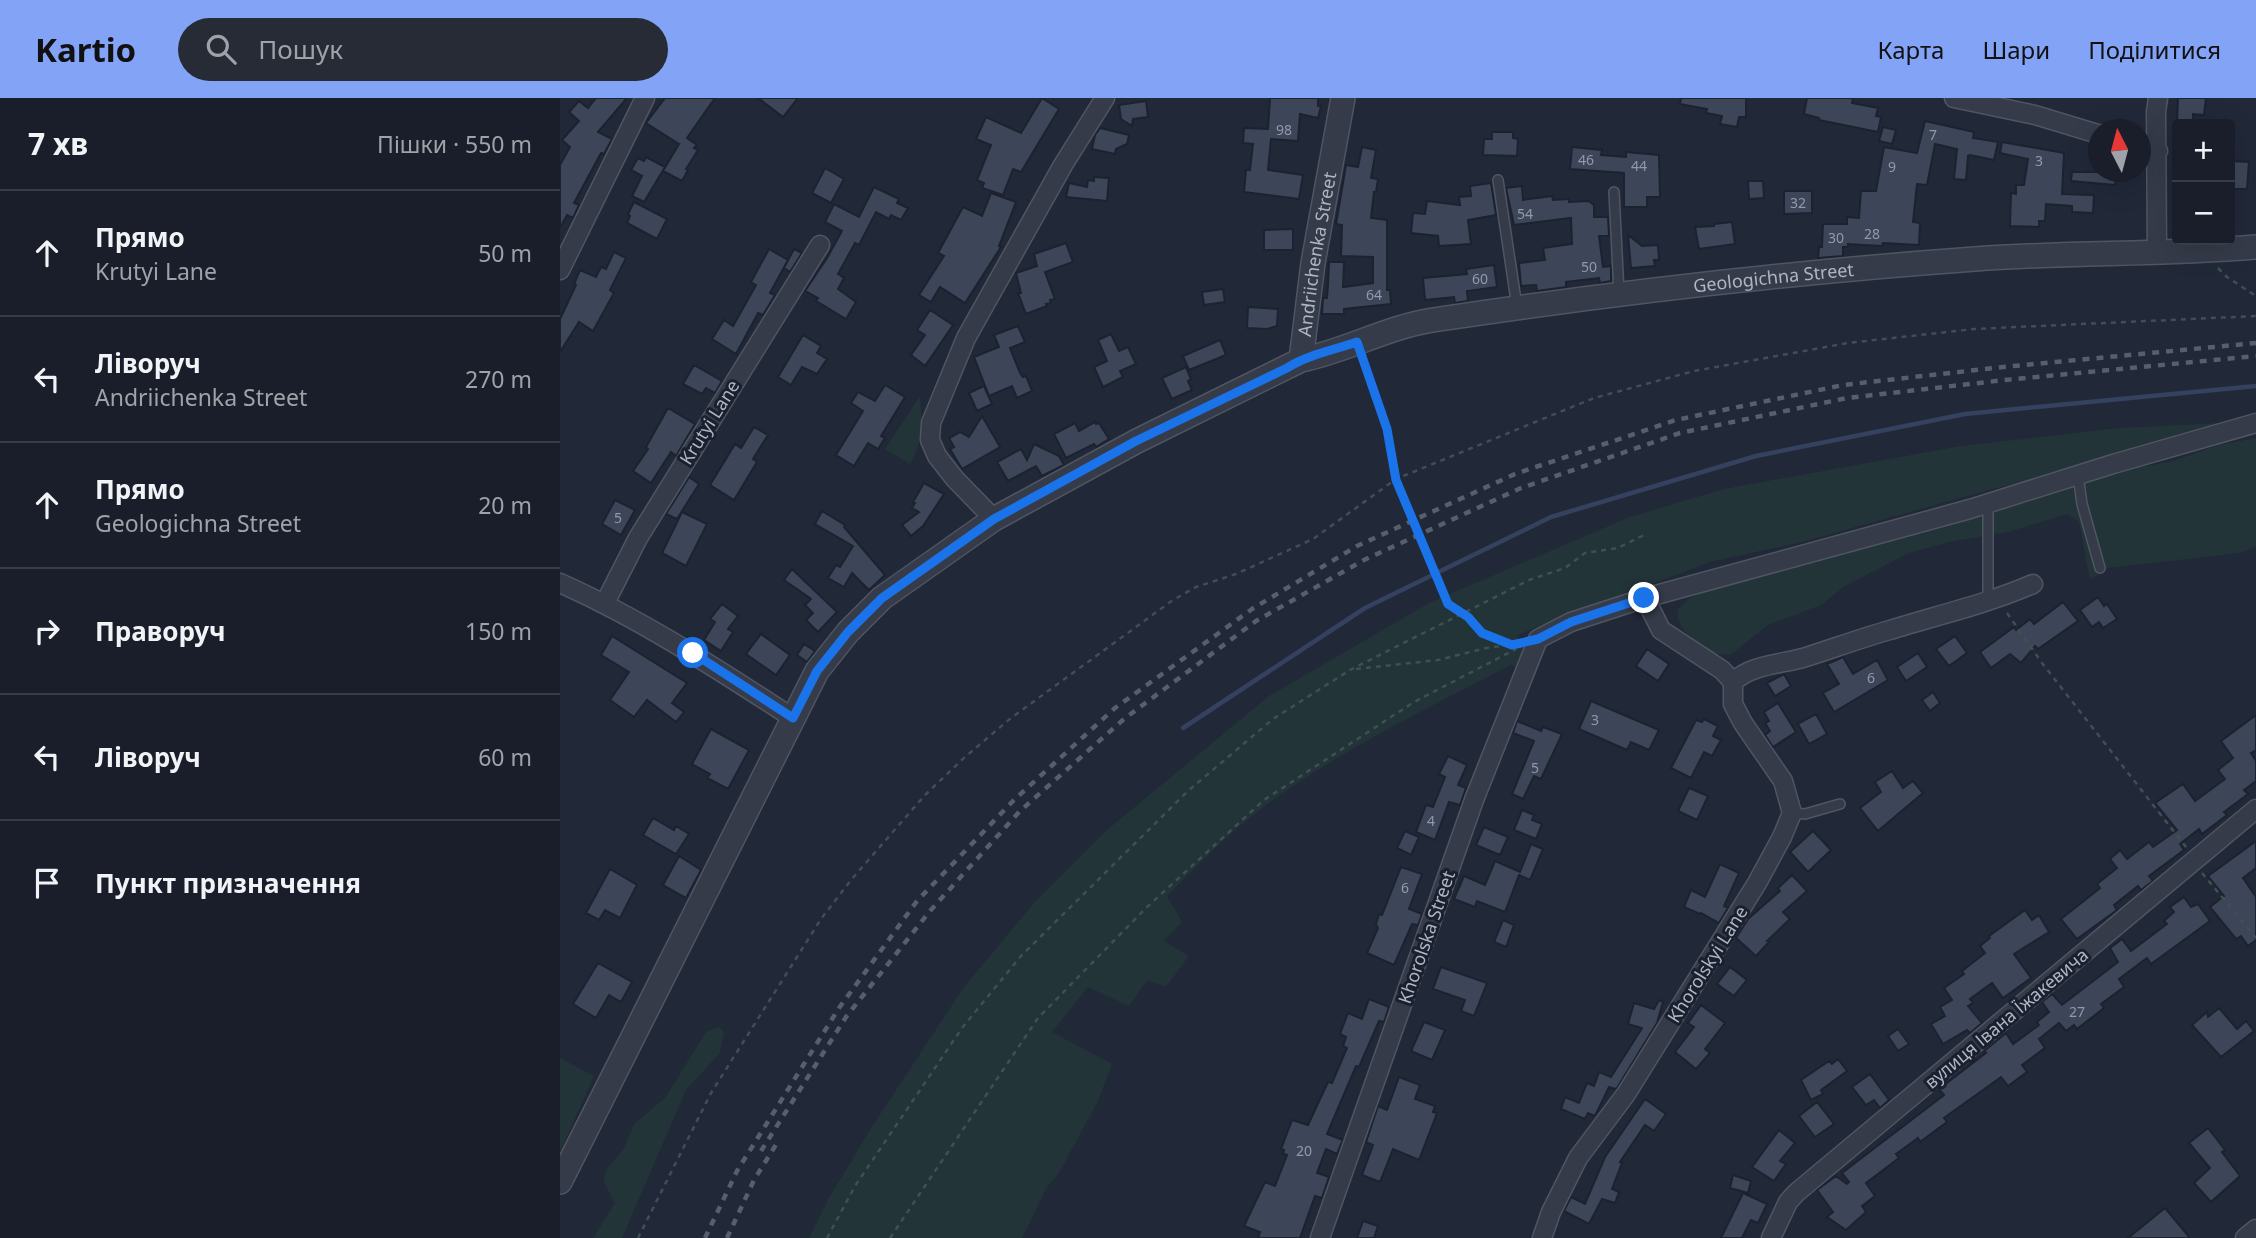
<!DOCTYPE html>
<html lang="uk">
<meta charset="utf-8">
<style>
:root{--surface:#191e2a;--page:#262b36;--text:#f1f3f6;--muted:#9fa2a8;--line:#373c47;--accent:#83a3f6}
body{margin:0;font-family:"Noto Sans",sans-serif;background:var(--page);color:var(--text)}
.controls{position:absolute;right:21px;top:21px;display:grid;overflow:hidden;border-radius:7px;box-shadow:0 7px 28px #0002}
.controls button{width:63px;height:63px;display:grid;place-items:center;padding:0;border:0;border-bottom:2px solid var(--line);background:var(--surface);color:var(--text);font:35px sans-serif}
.compass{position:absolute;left:1528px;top:21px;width:63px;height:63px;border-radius:50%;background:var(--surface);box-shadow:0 7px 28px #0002;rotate:354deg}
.stop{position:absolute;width:21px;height:21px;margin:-16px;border:5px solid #1a73e8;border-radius:50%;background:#fff}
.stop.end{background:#1a73e8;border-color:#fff;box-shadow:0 2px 7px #0008}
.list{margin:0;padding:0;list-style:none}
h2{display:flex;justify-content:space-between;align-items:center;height:91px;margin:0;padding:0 28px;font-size:30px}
h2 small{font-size:23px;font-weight:400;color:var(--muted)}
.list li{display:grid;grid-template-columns:46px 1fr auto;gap:21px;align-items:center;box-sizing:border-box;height:126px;padding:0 28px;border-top:2px solid var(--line)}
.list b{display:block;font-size:26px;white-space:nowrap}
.list p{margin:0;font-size:23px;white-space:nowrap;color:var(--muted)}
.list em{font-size:23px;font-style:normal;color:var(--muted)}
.icon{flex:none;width:38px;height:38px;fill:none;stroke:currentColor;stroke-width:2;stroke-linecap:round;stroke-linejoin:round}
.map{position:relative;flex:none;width:1696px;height:1140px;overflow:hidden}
header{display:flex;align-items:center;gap:42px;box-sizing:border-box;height:98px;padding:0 35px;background:var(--accent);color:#111}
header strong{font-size:33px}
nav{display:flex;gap:38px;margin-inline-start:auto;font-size:24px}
.search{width:490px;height:63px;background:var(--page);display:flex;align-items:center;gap:18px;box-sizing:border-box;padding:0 24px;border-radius:38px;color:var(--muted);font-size:26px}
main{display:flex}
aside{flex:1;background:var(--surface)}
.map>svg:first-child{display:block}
.green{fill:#233439}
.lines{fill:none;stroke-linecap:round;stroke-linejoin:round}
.stream{stroke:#35425f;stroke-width:4.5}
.building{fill:#3d4658;stroke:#1c222f;stroke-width:2}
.service-casing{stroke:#4f5563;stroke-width:12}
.minor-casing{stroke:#4f5563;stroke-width:21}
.tertiary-casing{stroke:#4f5563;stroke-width:26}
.path{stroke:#3e5054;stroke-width:2.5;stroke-dasharray:5 5;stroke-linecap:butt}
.service{stroke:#353b49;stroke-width:9}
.minor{stroke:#353b49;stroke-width:18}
.tertiary{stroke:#353b49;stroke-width:23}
.rail{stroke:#565e70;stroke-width:4.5;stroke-dasharray:7 7;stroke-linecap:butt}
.route{stroke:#1a73e8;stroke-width:9}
.labels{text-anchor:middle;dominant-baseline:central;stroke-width:6;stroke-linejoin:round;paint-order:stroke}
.number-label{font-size:14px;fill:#9299aa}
.street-label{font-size:18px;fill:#afb5c5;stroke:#1a202d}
</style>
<header>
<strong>Kartio</strong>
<div class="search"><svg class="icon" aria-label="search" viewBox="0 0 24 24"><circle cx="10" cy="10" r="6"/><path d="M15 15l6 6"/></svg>Пошук</div>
<nav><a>Карта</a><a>Шари</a><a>Поділитися</a></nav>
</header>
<main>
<aside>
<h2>7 хв<small>Пішки · 550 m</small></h2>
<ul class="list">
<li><svg class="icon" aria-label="ahead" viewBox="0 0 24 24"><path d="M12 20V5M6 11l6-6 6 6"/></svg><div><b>Прямо</b><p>Krutyi Lane</p></div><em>50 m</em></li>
<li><svg class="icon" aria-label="left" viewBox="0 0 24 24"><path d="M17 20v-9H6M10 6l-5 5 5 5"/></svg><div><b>Ліворуч</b><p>Andriichenka Street</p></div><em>270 m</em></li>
<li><svg class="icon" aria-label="ahead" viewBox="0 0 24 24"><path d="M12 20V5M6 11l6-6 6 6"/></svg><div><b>Прямо</b><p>Geologichna Street</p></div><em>20 m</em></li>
<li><svg class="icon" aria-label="right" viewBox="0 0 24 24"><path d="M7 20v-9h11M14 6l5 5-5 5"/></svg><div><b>Праворуч</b></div><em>150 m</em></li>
<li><svg class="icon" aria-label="left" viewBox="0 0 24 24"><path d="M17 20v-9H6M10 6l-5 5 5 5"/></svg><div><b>Ліворуч</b></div><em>60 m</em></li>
<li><svg class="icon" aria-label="arrive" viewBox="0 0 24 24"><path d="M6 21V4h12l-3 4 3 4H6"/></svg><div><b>Пункт призначення</b></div></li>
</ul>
</aside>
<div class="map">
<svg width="1696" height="1140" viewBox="0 0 1696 1140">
<rect width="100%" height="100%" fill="#212838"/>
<path class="green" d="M360 298C362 328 364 339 350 366L325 351Z
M1664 325 1613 346 1429 392 1242 444 1150 464 957 537 967 561 959 576 952 566C867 611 778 653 701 711 667 736 637 768 607 798L622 824 604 843 629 858 606 889 587 882 569 908 528 889 492 934 552 966 538 1003 499 1075 487 1089 462 1140H249L269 1100 313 1027 404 889 474 805 547 732 709 598 869 505 1070 419 1164 391 1401 348 1559 330Z
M1696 340V448L1680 455 1548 470 1530 482 1519 424 1507 416 1448 434 1393 443 1349 455 1285 488 1261 507 1208 527 1170 557 1148 555 1124 533 1117 519 1118 511 1130 500 1178 480 1264 457 1318 447 1397 426 1482 397 1575 370 1610 364 1659 347Z
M155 930H160L164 934 160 955 126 992 62 1140H33L55 1105 44 1084 46 1072 64 1050 74 1026 105 1000 146 934Z
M0 960 34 978 0 1054Z"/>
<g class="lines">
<path class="stream" d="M623 630 805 510 991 419 1196 358 1405 316 1696 288"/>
</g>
<path class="building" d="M36 0H67L38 34 52 41 44 56 41 55 14 105 19 107 13 120 7 117 0 130V67L10 49 2 42 19 23 9 14 19 3 28 10Z
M105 0H155L127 40 137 47 134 50 138 52 126 71 128 72 122 83 103 73 119 46 86 25Z
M198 0H238L223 19Z
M482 0 499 11 461 74 453 71 443 97 422 90 424 85 417 82 431 47 416 41 426 19 461 35Z
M710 0H758V8H761L758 20 740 16 738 43 711 41 708 72 743 77 739 101 684 94 686 72H690L693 46 683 45 684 30 708 31Z
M1121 0H1186V19H1179L1177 29 1160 26 1162 18 1146 15 1147 11 1120 6Z
M1247 0H1293L1292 5 1318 10 1316 18 1321 19 1318 34 1259 22V20L1244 16Z
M1618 0H1646L1644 17 1633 16V26H1617Z
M586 3 588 19 573 21 572 28 561 21 559 7Z
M1365 23 1414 34 1413 40 1438 44 1434 62 1410 57 1408 58 1406 82 1394 81 1397 51 1375 46 1367 87 1357 86 1353 124 1360 125 1359 147 1323 145 1322 148 1288 146V149H1283V158L1258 160 1259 149H1262L1263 126H1287V119L1299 120 1301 93H1316L1324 49 1357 55Z
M1323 29 1336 32 1332 46 1319 43Z
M540 30 569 37 567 46 556 51 555 56 532 51 535 37Z
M932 34H953V40L958 41 957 58 923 57 924 41H932Z
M1442 44 1504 55 1502 96 1534 97 1533 115 1512 114V108L1486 106 1485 123H1479V129L1450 128 1451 95 1456 96V87H1464L1468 61 1440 55Z
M802 49 816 52 811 80 818 81 816 94H814L811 120 827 122V192H830L831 206 784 211V216H762L763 200H767L768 187 769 164H784L783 189 813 185V159L781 158 782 127 776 126 786 67 798 69Z
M1012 49 1042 52 1041 57 1066 59V54L1099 57 1100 99H1087V109H1064V75L1010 71Z
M86 59 105 69 84 104 72 98 82 78 71 72 78 60 84 63Z
M1670 63 1689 64 1687 91H1670Z
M265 70 284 81 271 105 252 95Z
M1512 74H1557L1555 87 1511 83Z
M534 79 549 80 547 103 506 99 509 85 527 89 528 82 534 83Z
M1188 83H1203L1204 100 1189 101Z
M931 85 936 117 908 122 911 146 879 148 878 138 851 135 853 115 865 116 867 103 900 107 899 99 911 98 910 88Z
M962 88 963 102 992 98 993 102 1009 101V104L1029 103 1034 107V119H1048L1049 138H1039L1043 169 1051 168V183L1040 185 1039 180 1006 184V189L977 193 976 187 961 188 959 165 985 162 983 150 1012 146 1011 120 954 127 946 90Z
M314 89 339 101 337 105 348 110 341 122 331 117 329 121 316 114 299 147 295 145 278 176 284 180 278 191 296 204 286 221 256 203 258 200 245 193 267 160 282 133 265 124 274 106 299 119Z
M1224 93H1252V115L1224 116Z
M431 95 456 104 439 148 441 149 405 205 380 189 371 204 359 197 384 158 378 155 403 109 422 118Z
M74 104 107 121 97 141 67 125 70 118 68 116Z
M1172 124 1175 146 1139 151 1135 129 1154 128V126Z
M733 131V152H704V132Z
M1068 137 1082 148 1098 147 1099 162H1094L1095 168 1071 170Z
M506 145 513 164 485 174 495 201 490 202 491 205 486 206 487 208 466 216 458 195H461L456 175 477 168 474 156Z
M209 151 228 162 210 195 215 197 203 217 198 215 176 256 152 241 164 222 173 228 196 187 191 184Z
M234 151 242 155 230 174 224 170Z
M54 154 66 160 50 192 54 195 33 233 19 224 0 254V221L16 187 14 186 20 172 36 179 41 169 46 171Z
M934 167 937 189 907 193 908 203 895 205 894 199 865 202 863 180 907 176 906 171Z
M663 191 665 204 644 207 642 194Z
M688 209 718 211 717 228 707 231 687 230Z
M370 212 393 227 365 268 351 257 365 237 357 232Z
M458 228 465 244 450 250 460 275 463 279 466 278 472 293 457 300 452 288 429 298 414 259 439 249 434 237Z
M551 236 559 253 568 249 576 266 560 273 563 279 543 289 534 269 547 263 538 242Z
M243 237 261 248 257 255 267 261 257 276 242 269 231 287 218 279Z
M660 242 666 257 629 272 623 258Z
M134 267 162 283 155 295 146 290 142 296 123 286Z
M626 269 631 281 628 283 632 292 612 301 602 280Z
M325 287 345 299 321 338 325 340 318 351 308 345 294 368 276 357 303 313 291 305 298 294 315 303Z
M424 288 432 306 417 313 409 295Z
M108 310 135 326 116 358 111 354 91 385 73 373 88 351 86 349Z
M422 318 440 349 402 371 390 351 394 349 389 340 400 334 409 339Z
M535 324 536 326 539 325 549 341 536 349 534 346 506 360 494 336 515 325 519 333Z
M194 329 208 337 193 361 197 364 174 402 150 387 175 346 181 350Z
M474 346 499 358 504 367 482 378 476 368 448 383 437 364 461 351 467 362Z
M129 379 139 386 117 421 106 416Z
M364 385 384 396 363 428 351 438 342 427 359 414 352 410 355 405 353 404Z
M55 402 75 412 61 437 42 426Z
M262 413 285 427 284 429 325 477 309 492 292 475 284 489 268 480 276 467 280 469 293 448 255 426Z
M122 414 147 426 126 468 102 455Z
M232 471 277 514 258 534 246 522 253 515 245 507 251 501 224 482Z
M1538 499 1544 508 1547 506 1557 521 1543 530 1539 524 1532 529 1520 512Z
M1503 504 1518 523 1478 551 1475 548 1461 565 1450 556 1431 570 1420 554 1454 529 1456 532 1470 521 1474 526Z
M162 506 178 518 168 531 173 534 161 553 144 542 155 524 150 521Z
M201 536 230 557 216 577 186 556Z
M52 538 127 585 112 605 124 614 116 624 87 602 74 619 50 602 69 574 41 557Z
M1395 538 1407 555 1389 568 1376 551Z
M244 546 255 553 247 564 237 557Z
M1087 551 1109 566 1098 583 1076 568Z
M1358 555 1367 569 1346 583 1337 569Z
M1283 559 1293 576 1317 562 1328 582 1274 614 1263 595 1279 586 1267 566Z
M1224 576 1231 588 1215 598 1207 585Z
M1373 594 1380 605 1370 613 1362 602Z
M1031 603 1099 632 1089 652 1071 644 1067 652 1019 631Z
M1218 605 1236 634 1213 649 1205 637 1210 633 1205 625 1209 623 1204 614Z
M1256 616 1267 636 1249 646 1238 626Z
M1696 617V652L1691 655 1696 663V683L1684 692 1688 696 1664 714 1667 717 1642 736 1639 731 1620 746 1624 752 1589 778 1593 783 1581 792 1578 788 1554 807 1557 812 1517 841 1501 821 1540 790 1537 786 1557 770 1550 761 1560 752 1567 761 1589 744 1593 749 1617 732 1595 705 1623 686 1635 703 1665 681 1658 672 1673 660 1661 643Z
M1144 621 1158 628 1153 638 1161 642 1152 658 1144 654 1131 680 1111 670 1136 622 1142 624Z
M957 623 981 633 983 629 1002 636 981 681 974 678 963 701 952 696 974 643 953 635Z
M151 631 189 652 168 691 147 680 150 676 132 666Z
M888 658 907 667 898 687 906 690 900 707 889 704 875 742 856 734 866 707 873 709 885 679 879 676Z
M1332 673 1343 690 1353 683 1363 695 1318 733 1300 710 1321 694 1315 684Z
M1129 690 1148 698 1137 722 1118 713Z
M962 712 974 717 972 722 982 726 976 741 954 732Z
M93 720 114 732 116 728 129 736 116 756 83 737Z
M924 729 948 739 940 757 916 747Z
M845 733 859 739 851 757 837 750Z
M1253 733 1271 752 1248 774 1230 754Z
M1696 743V770L1683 780 1696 799V842L1688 848 1681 838 1676 841 1650 809 1664 798 1648 778Z
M971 746 983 751 970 782 959 777 945 814 917 803 915 809 894 801 904 778 925 787 935 763 960 774Z
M119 758 141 772 126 800 103 787Z
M1160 766 1179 775 1164 808 1168 810 1159 825 1141 815 1140 816 1124 809 1131 792 1145 799Z
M841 769 862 776 849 811 862 816 858 827 852 826 834 867 807 855 818 830 816 826 819 816 822 817Z
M50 771 77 787 60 820 45 812 39 822 26 815Z
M1232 777 1247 793 1223 814 1230 821 1207 843 1209 844 1196 858 1176 840 1188 821 1220 793 1218 790Z
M1624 799 1631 809 1638 806 1650 823 1591 866 1587 860 1559 881 1564 889 1541 906 1544 910 1517 931 1514 927 1506 933 1499 925 1479 941 1485 950 1462 967 1467 974 1448 988 1441 979 1384 1020 1387 1024 1360 1044 1358 1040 1336 1056 1339 1060 1306 1085 1315 1098 1302 1108 1306 1114 1286 1132 1267 1119 1273 1114 1257 1092 1276 1078 1287 1086 1289 1084 1282 1075 1384 997 1379 991 1426 955 1424 953 1446 935 1453 946 1479 927 1477 924 1489 914 1482 904 1492 896 1502 907 1558 864 1550 850 1562 841 1571 853 1607 826 1604 823 1614 814 1610 809Z
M1465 812 1472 822 1479 817 1489 834 1454 856 1471 880 1443 900 1432 885 1410 901 1413 905 1408 908 1422 925 1410 935 1407 932 1383 946 1371 926 1385 918 1380 909 1392 902 1384 890 1404 876 1402 873 1425 855 1420 848 1430 840 1429 838Z
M943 822 954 827 946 849 934 844Z
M38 865 72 884 61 904 49 897 36 920 13 906Z
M881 869 927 885 914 918 901 913 905 902 873 891Z
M1170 869 1187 882 1174 898 1157 886Z
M809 901 829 909 824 924 819 923 799 969 796 968 767 1036 783 1042 777 1056 766 1051 757 1075 769 1079 762 1100 755 1098 740 1140H698L700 1134 684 1128 705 1084 715 1088 727 1057 723 1056 724 1052 721 1051 732 1022 748 1027 768 984 772 985 787 950 783 948 786 939 780 936 788 915 802 921Z
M1099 902 1103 904 1097 925 1057 990 1055 991 1049 989 1035 1018 1028 1015 1025 1021 1001 1011 1005 999 1019 1005 1027 985 1034 988 1039 974 1051 979 1082 930 1068 926 1074 905 1094 911Z
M1141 907 1165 925 1145 951 1150 955 1136 971 1115 954 1134 929 1128 925Z
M1659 910 1677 931 1686 923 1694 933 1661 959 1632 927 1647 914 1648 919Z
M864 924 885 932 872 962 851 953Z
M1338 931 1349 946 1338 953 1328 938Z
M1278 961 1287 973 1261 992 1263 996 1251 1002 1241 982 1269 963 1272 966Z
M1310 976 1329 1002 1320 1010 1314 1002 1306 1007 1292 989Z
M839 979 860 987 855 1001 875 1008 873 1014 877 1015 859 1062 833 1051 820 1084 802 1077 813 1047 806 1044 818 1008 827 1012Z
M1085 1001 1106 1016 1094 1033 1085 1027 1060 1064 1062 1065 1052 1091 1059 1094 1055 1105 1042 1101 1029 1126 1004 1113 1011 1099 1025 1106 1045 1059Z
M1257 1004 1274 1026 1255 1039 1239 1018Z
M1648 1030 1665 1052 1662 1054 1680 1078 1651 1104 1634 1085 1650 1070 1629 1045Z
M1219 1032 1235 1045 1220 1063 1226 1066 1214 1083 1192 1069Z
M1173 1077 1191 1083 1188 1095 1170 1090Z
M1183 1095 1207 1106 1198 1125 1191 1122 1182 1140H1161Z
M1605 1110 1630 1140H1568Z
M803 1123 818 1128 814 1140H797Z"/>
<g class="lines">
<g class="service-casing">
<path id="service" d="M938 82 957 209
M1054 94 1059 195
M1518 377 1522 406 1540 470
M1428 406V503
M1232 715 1245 716 1280 706"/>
</g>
<g class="minor-casing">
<path id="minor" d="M1394 0 1475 17 1538 36
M1580 48 1598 53
M1597 155 1596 14 1598 0
M0 172 85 0
M434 421 395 381 377 358 370 342 371 325 406 240 503 67 545 0
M0 485C83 522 157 571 233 620
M45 505 78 440 260 147
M1173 584C1191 567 1220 566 1243 560 1272 551 1301 540 1330 532 1378 517 1427 506 1473 486
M760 1140 914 702 978 541 1011 524 1085 500 1410 411 1553 366 1696 325
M982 1140 991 1114 1018 1060 1066 996 1197 785 1222 739 1232 715 1223 683 1183 625 1173 606V584L1162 572 1101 532 1085 500
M1211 1140 1228 1104 1236 1095 1696 711
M1685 1140 1696 1131"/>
</g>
<g class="tertiary-casing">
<g id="tertiary">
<path id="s1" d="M741 262 753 165 783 0"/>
<path id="s2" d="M0 1084 257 573 288 534 322 500 434 421 577 343 741 262C786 253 827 229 873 222 1053 195 1234 174 1415 161 1509 154 1603 157 1696 149"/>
</g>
</g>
<path class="path" d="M1658 170 1667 179 1696 198
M1447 515 1482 565 1626 749
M952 547 923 535 908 519 889 506 836 381 1034 300 1134 273 1288 245 1414 231 1696 218
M796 571 878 562 926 550 958 546
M1642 775 1696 840
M78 1140 151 995 261 821 291 782 365 697 405 659 451 620 613 502 636 489 676 476 753 441 836 381 827 331 803 262
M267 1140 295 1088 402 930 461 858 628 693 713 621 790 572 969 482 1005 470 1025 455 1058 450 1084 437
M330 1140 478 920 587 809 704 702 854 604 956 551"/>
<use href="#service" class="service"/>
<use href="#minor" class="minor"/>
<use href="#tertiary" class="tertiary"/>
<path class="rail" d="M201 1053 286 919 370 813 460 713 564 621 696 523 804 462 961 390 1120 335 1287 300 1445 282 1696 258
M145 1140 177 1073 279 910 357 803 454 702 555 610 692 511 797 448 955 376 1116 322 1283 287 1443 269 1696 245
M167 1140 194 1082 217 1045"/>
</g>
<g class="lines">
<path class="route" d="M133 555 233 620 257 573 288 534 322 500 434 421 576 343 727 270C747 257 774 252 797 244L827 331 836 382 888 506 908 519 922 535 952 547 978 541 1011 524 1084 500"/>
</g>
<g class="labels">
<g class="number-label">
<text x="724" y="31">98</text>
<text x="1373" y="36">7</text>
<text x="1026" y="61">46</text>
<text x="1479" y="62">3</text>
<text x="1079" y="67">44</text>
<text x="1332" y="68">9</text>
<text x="1238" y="104">32</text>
<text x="965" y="115">54</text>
<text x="1312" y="135">28</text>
<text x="1276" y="139">30</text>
<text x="1029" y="168">50</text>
<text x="920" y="180">60</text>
<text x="814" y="196">64</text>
<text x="58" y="419">5</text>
<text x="1311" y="579">6</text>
<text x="1035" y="621">3</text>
<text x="975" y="669">5</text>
<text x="871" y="722">4</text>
<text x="845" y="789">6</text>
<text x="1517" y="913">27</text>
<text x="744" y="1052">20</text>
</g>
<g class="street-label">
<text stroke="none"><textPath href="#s1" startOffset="107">Andriichenka Street</textPath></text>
<text stroke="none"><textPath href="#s2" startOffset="1634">Geologichna Street</textPath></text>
<text transform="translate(149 324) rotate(-58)">Krutyi Lane</text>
<text transform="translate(866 839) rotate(-71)">Khorolska Street</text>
<text transform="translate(1147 866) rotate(-58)">Khorolskyi Lane</text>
<text transform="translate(1446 920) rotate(-40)">вулиця Івана Їжакевича</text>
</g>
</g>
</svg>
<div class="controls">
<button>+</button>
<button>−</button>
</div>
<svg class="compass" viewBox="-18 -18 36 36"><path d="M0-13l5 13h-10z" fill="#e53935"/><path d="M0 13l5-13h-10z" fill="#9fa2a8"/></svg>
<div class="stop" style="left:133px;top:555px"></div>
<div class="stop end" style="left:1084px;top:500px"></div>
</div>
</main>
